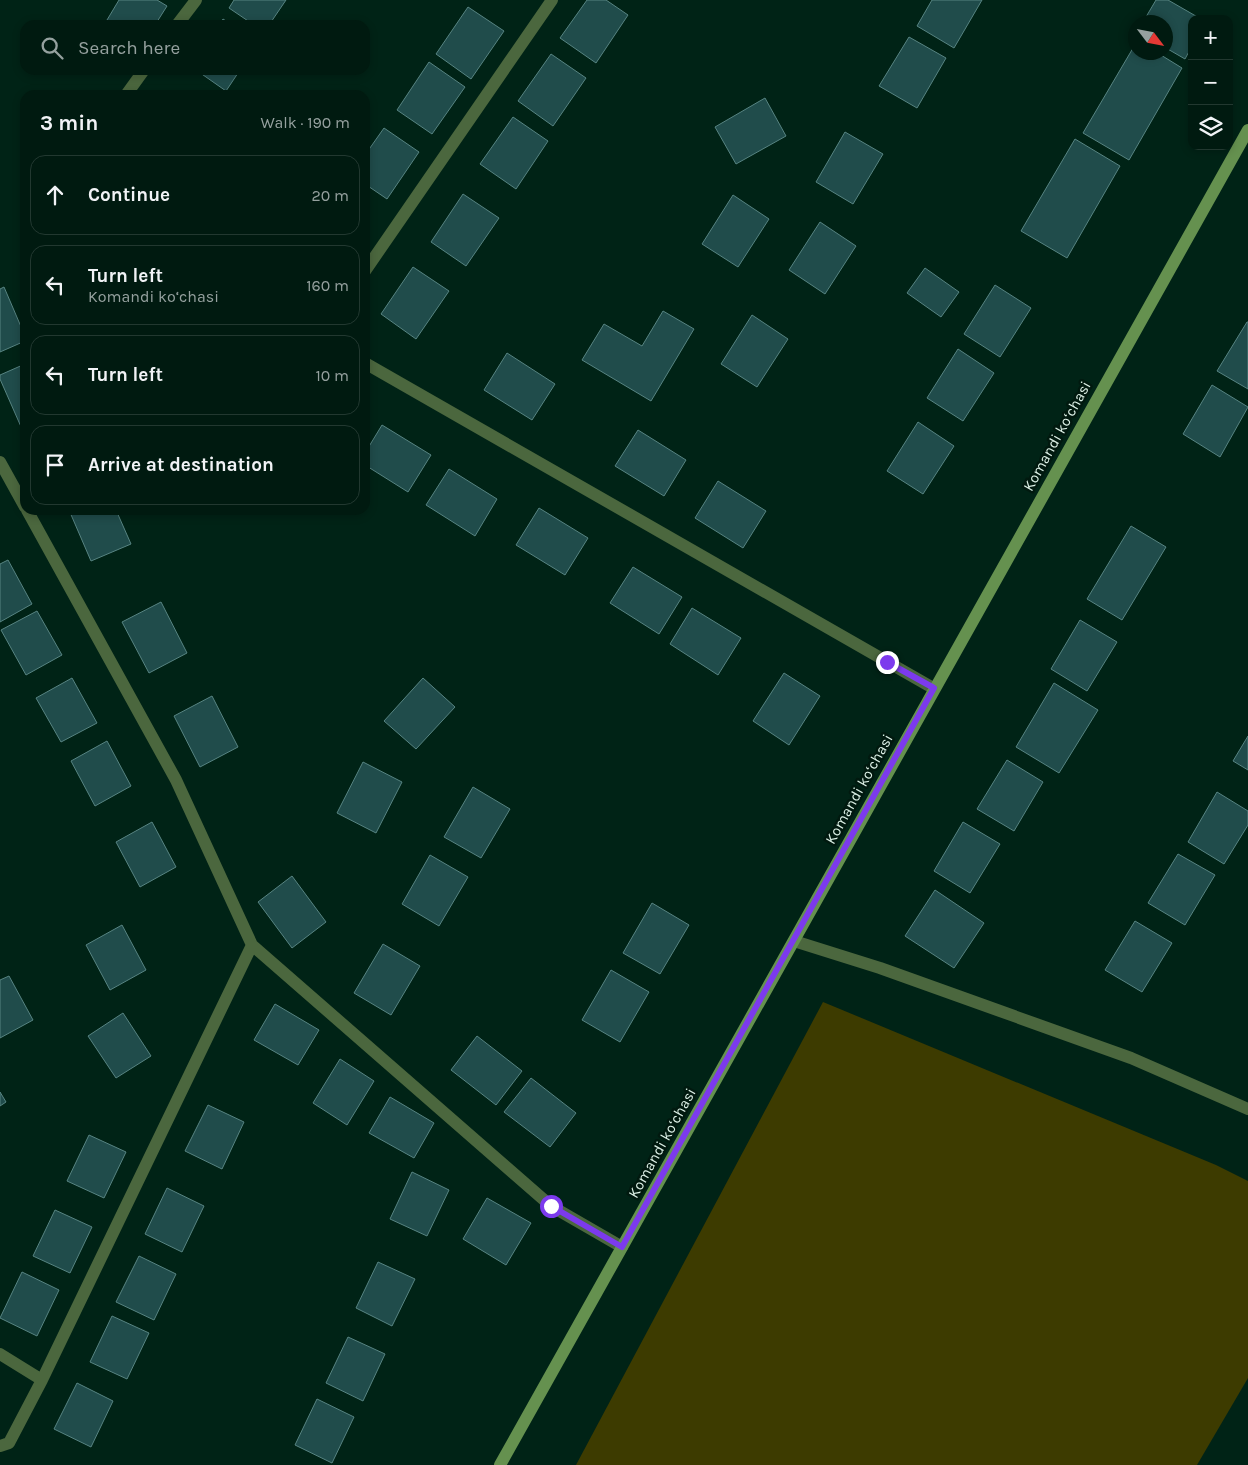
<!DOCTYPE html>
<meta charset="utf-8">
<style>
:root{--surface:#001a10;--page:#0a2319;--text:#f1f3f6;--muted:#95a19f;--line:#223830}
body{margin:0;font-family:Karla,sans-serif;background:var(--page);color:var(--text)}
.controls{position:absolute;right:15px;top:15px;display:grid;overflow:hidden;border-radius:10px;box-shadow:0 2px 8px #0003}
.controls button{width:45px;height:45px;display:grid;place-items:center;padding:0;border:0;border-bottom:1px solid var(--line);background:var(--surface);color:var(--text);font:25px sans-serif}
.compass{position:absolute;left:1128px;top:15px;width:45px;height:45px;border-radius:50%;background:var(--surface);box-shadow:0 2px 8px #0003;rotate:122deg}
.stop{position:absolute;width:15px;height:15px;margin:-11px;border:4px solid #7c3aed;border-radius:50%;background:#fff}
.stop.end{background:#7c3aed;border-color:#fff;box-shadow:0 1px 5px #0008}
.list{margin:0;padding:0;list-style:none}
h2{display:flex;justify-content:space-between;align-items:center;height:65px;margin:0;padding:0 20px;font-size:21px}
h2 small{font-size:16px;font-weight:400;color:var(--muted)}
.list li{display:grid;grid-template-columns:32px 1fr auto;gap:15px;align-items:center;box-sizing:border-box;height:80px;margin:0 10px 10px;padding:0 10px;border:1px solid var(--line);border-radius:15px}
.list b{display:block;font-size:19px;white-space:nowrap}
.list p{margin:0;font-size:16px;white-space:nowrap;color:var(--muted)}
.list em{font-size:16px;font-style:normal;color:var(--muted)}
.icon{flex:none;width:28px;height:28px;fill:none;stroke:currentColor;stroke-width:2;stroke-linecap:round;stroke-linejoin:round}
.map{position:relative;flex:none;width:1248px;height:1465px;overflow:hidden}
.search{position:absolute;background:var(--surface);box-shadow:0 2px 8px #0003;left:20px;top:20px;width:350px;height:55px;display:flex;align-items:center;gap:12px;box-sizing:border-box;padding:0 18px;border-radius:15px;color:var(--muted);font-size:19px}
.panel{position:absolute;background:var(--surface);box-shadow:0 2px 8px #0003;left:20px;top:90px;width:350px;height:425px;border-radius:15px}
.map>svg:first-child{display:block}
.green{fill:#3d3b00}
.building{fill:#204c4b;stroke:#578482}
.lines{fill:none;stroke-linecap:round;stroke-linejoin:round}
.minor{stroke:#4b673e;stroke-width:12}
.tertiary{stroke:#4b673e;stroke-width:12}
.secondary{stroke:#65914f;stroke-width:12}
.route{stroke:#7c3aed;stroke-width:6}
.labels{text-anchor:middle;dominant-baseline:central;stroke-width:5;stroke-linejoin:round;paint-order:stroke}
.street-label{font-size:15px;fill:#ddf1e7;stroke:#01190f}
</style>
<div class="map">
<svg width="1248" height="1465" viewBox="0 0 1248 1465">
<rect width="100%" height="100%" fill="#002316"/>
<path class="green" d="M823 1002 1216 1165 1248 1181V1378L1197 1465H576Z"/>
<path class="building" d="M119 0H157L167 6 155 25H104Z
M234 0H286L269 25H254L229 8Z
M587 0H606L628 15 596 63 560 38Z
M932 0H982L954 48 917 26Z
M1156 0H1168L1201 19H1192V46L1185 59 1166 48V22H1143Z
M468 7 504 31 471 79 436 54Z
M223 19 232 25H219Z
M909 37 946 58 917 108 879 86Z
M1136 43V52H1156L1182 68 1129 160 1083 133Z
M551 54 586 78 553 126 518 101Z
M429 62 465 87 432 134 397 110Z
M196 70H240L226 91Z
M765 98 786 136 736 164 715 127Z
M513 117 548 141 516 189 480 164Z
M384 128 419 152 387 199 365 184V155Z
M845 132 883 154 853 204 816 182Z
M1075 139 1120 166 1067 258 1021 231Z
M463 194 499 218 466 266 431 242Z
M733 195 769 219 738 267 702 244Z
M820 222 856 246 825 294 789 270Z
M413 267 449 291 416 339 381 314Z
M925 268 959 292 941 317 907 293Z
M995 285 1031 308 1000 357 964 334Z
M4 287 25 336V341L0 352V289Z
M663 311 694 329 651 401 582 360 604 324 642 346Z
M752 315 788 339 757 387 721 364Z
M1247 322H1248V389L1217 371Z
M958 349 994 373 963 421 927 398Z
M507 353 555 384 532 420 484 390Z
M25 364V427L22 429 0 379V375Z
M1212 385 1248 407 1220 457 1183 434Z
M918 422 954 446 923 494 887 471Z
M382 425 431 455 408 492 365 465V453Z
M638 430 686 460 664 496 615 466Z
M449 469 497 499 475 536 426 505Z
M718 481 766 511 743 548 695 518Z
M539 508 588 538 565 575 516 545Z
M69 510H116L131 544 91 561Z
M1131 526 1166 547 1122 620 1087 599Z
M8 560 32 604 0 622V564Z
M633 567 682 597 659 634 610 603Z
M161 602 187 653 149 673 122 622Z
M692 608 741 638 718 675 670 644Z
M37 611 62 655 26 675 1 630Z
M1080 620 1117 642 1087 691 1051 669Z
M784 673 820 696 789 745 753 721Z
M72 678 97 723 61 742 36 698Z
M423 678 455 707 416 749 384 721Z
M1054 683 1098 710 1059 773 1016 747Z
M212 696 238 747 200 767 174 716Z
M1248 736V770L1233 761Z
M107 741 131 786 95 806 71 761Z
M1007 760 1043 782 1014 831 977 809Z
M363 762 402 782 376 833 337 813Z
M473 787 510 809 481 858 444 837Z
M1217 792 1248 811V825L1224 864 1188 842Z
M152 822 176 867 140 887 116 842Z
M963 822 1000 844 970 893 934 871Z
M1178 854 1215 875 1185 925 1148 903Z
M430 855 468 877 439 926 402 904Z
M292 876 326 922 292 948 258 902Z
M935 890 984 923 954 968 905 936Z
M652 903 689 925 660 974 623 953Z
M1135 921 1172 943 1142 992 1105 970Z
M122 925 146 970 110 990 86 945Z
M383 944 420 966 391 1015 354 993Z
M611 970 649 992 620 1042 582 1020Z
M9 976 33 1020 0 1038V980Z
M275 1004 319 1030 298 1065 254 1040Z
M123 1013 151 1056 116 1078 88 1036Z
M477 1036 522 1071 496 1105 451 1070Z
M340 1059 374 1081 347 1125 313 1103Z
M531 1078 576 1113 550 1147 504 1112Z
M0 1092 6 1102 0 1106Z
M390 1097 434 1123 414 1158 369 1133Z
M208 1105 244 1122 222 1169 185 1151Z
M89 1135 126 1152 104 1198 67 1181Z
M412 1172 449 1190 427 1236 390 1219Z
M167 1188 204 1206 182 1252 145 1234Z
M487 1198 531 1223 506 1265 463 1239Z
M55 1210 92 1227 70 1273 33 1256Z
M139 1256 176 1274 154 1320 116 1302Z
M378 1262 415 1279 392 1326 356 1308Z
M22 1272 59 1290 37 1336 0 1318Z
M112 1316 149 1333 127 1379 90 1362Z
M348 1337 385 1354 363 1401 326 1383Z
M77 1383 113 1401 91 1447 54 1429Z
M317 1399 354 1417 332 1463 295 1445Z"/>
<g class="lines">
<path class="minor" d="M177 25 196 0
M126 95 144 70
M365 271 552 0
M365 363 933 688
M0 462 25 507
M27 510 176 780 252 945 551 1206 622 1247
M0 1354 42 1380
M0 1446 9 1443 42 1380 252 945"/>
<path class="tertiary" d="M794 941 880 968 1131 1058 1248 1109"/>
<path class="secondary" d="M500 1465C750 1020 998 575 1248 130"/>
</g>
<g class="lines">
<path class="route" d="M551 1206 622 1247 934 688 887 662"/>
</g>
<g class="labels">
<g class="street-label">
<text transform="translate(1057 436) rotate(-61)">Komandi ko‘chasi</text>
<text transform="translate(859 789) rotate(-61)">Komandi ko‘chasi</text>
<text transform="translate(662 1143) rotate(-61)">Komandi ko‘chasi</text>
</g>
</g>
</svg>
<div class="controls">
<button>+</button>
<button>−</button>
<button><svg class="icon" aria-label="layers" viewBox="0 0 24 24"><path d="M12 4l9 5-9 5-9-5zM3 14l9 5 9-5"/></svg></button>
</div>
<svg class="compass" viewBox="-18 -18 36 36"><path d="M0-13l5 13h-10z" fill="#e53935"/><path d="M0 13l5-13h-10z" fill="#95a19f"/></svg>
<div class="stop" style="left:551px;top:1206px"></div>
<div class="stop end" style="left:887px;top:662px"></div>
<div class="search"><svg class="icon" aria-label="search" viewBox="0 0 24 24"><circle cx="10" cy="10" r="6"/><path d="M15 15l6 6"/></svg>Search here</div>
<section class="panel">
<h2>3 min<small>Walk · 190 m</small></h2>
<ul class="list">
<li><svg class="icon" aria-label="ahead" viewBox="0 0 24 24"><path d="M12 20V5M6 11l6-6 6 6"/></svg><div><b>Continue</b></div><em>20 m</em></li>
<li><svg class="icon" aria-label="left" viewBox="0 0 24 24"><path d="M17 20v-9H6M10 6l-5 5 5 5"/></svg><div><b>Turn left</b><p>Komandi ko‘chasi</p></div><em>160 m</em></li>
<li><svg class="icon" aria-label="left" viewBox="0 0 24 24"><path d="M17 20v-9H6M10 6l-5 5 5 5"/></svg><div><b>Turn left</b></div><em>10 m</em></li>
<li><svg class="icon" aria-label="arrive" viewBox="0 0 24 24"><path d="M6 21V4h12l-3 4 3 4H6"/></svg><div><b>Arrive at destination</b></div></li>
</ul>
</section>
</div>
